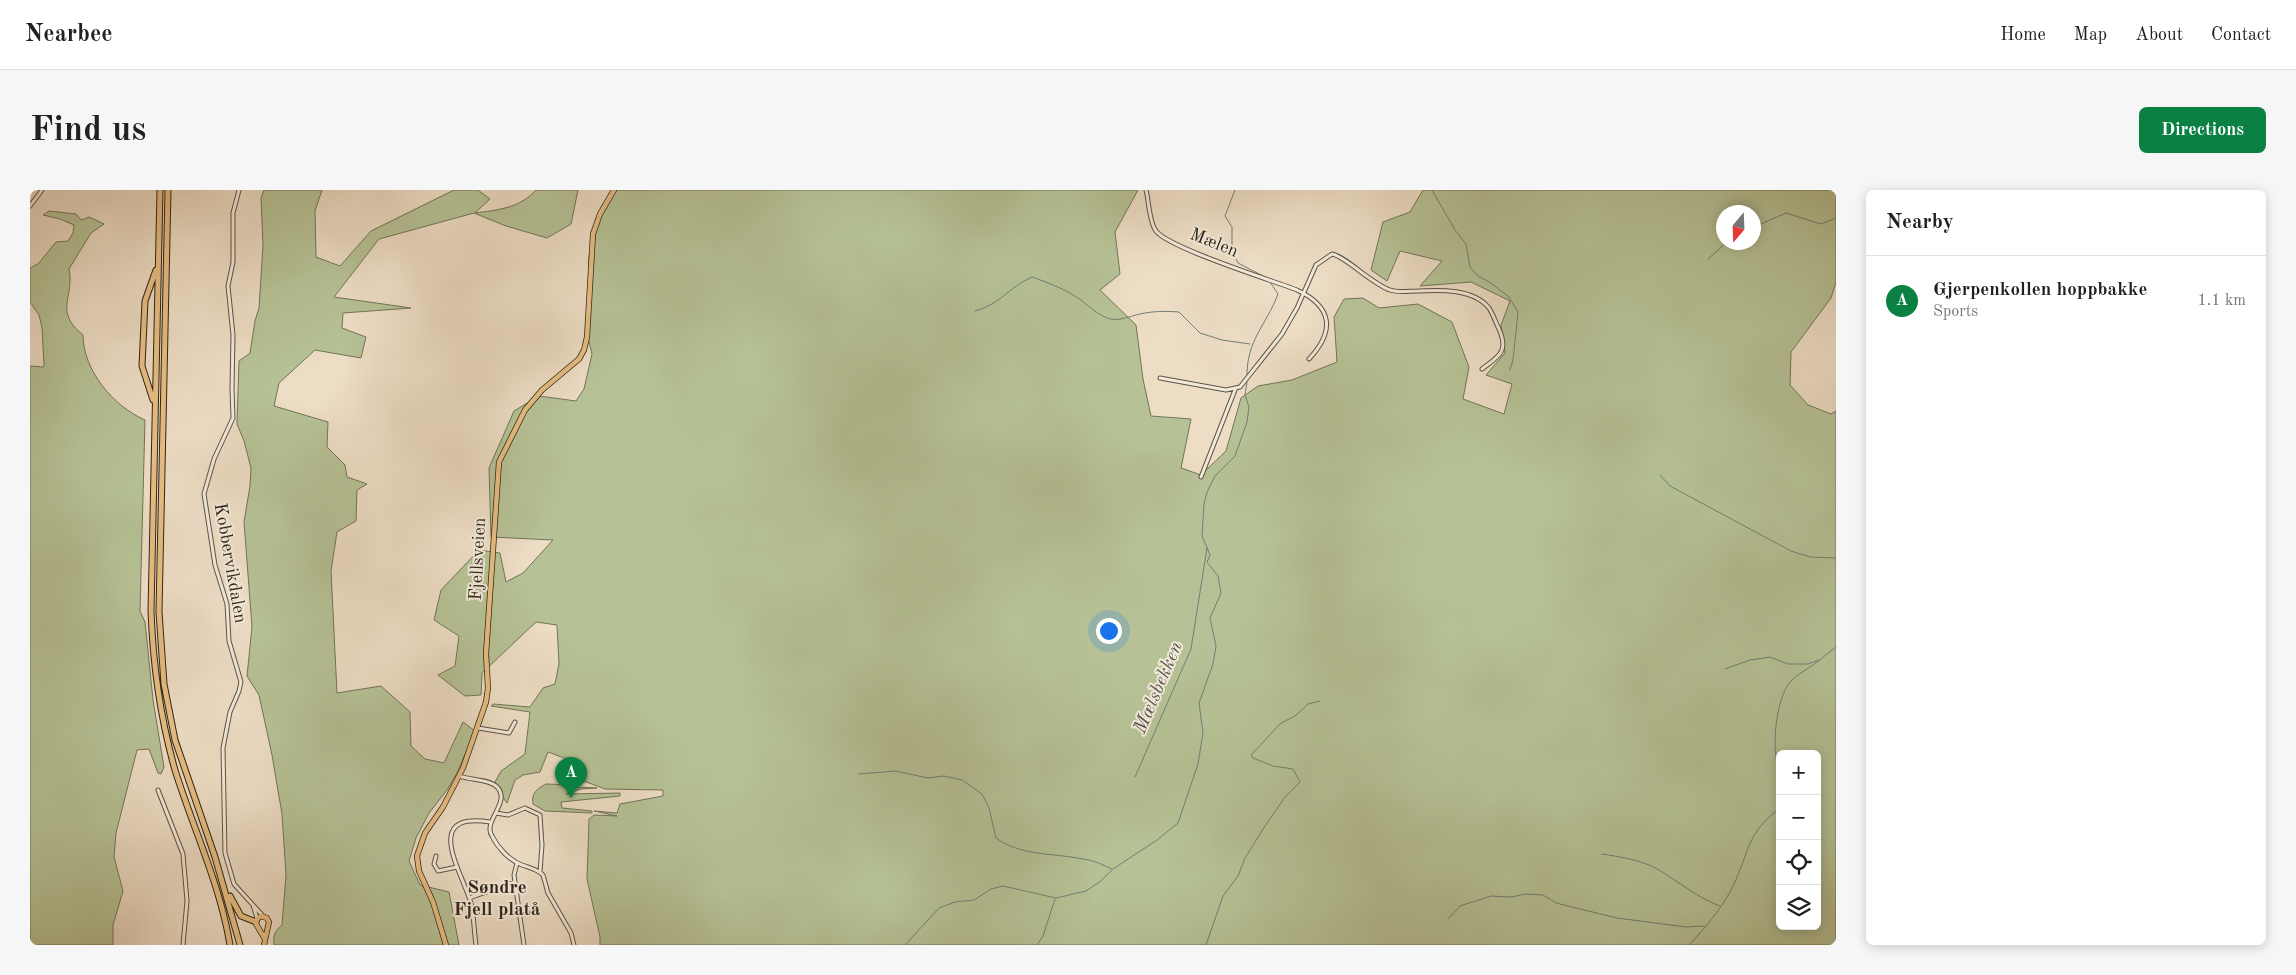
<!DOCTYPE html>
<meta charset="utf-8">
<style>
:root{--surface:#fff;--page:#f6f6f6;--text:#202124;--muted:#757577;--line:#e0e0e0;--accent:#0b8043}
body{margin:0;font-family:"Old Standard TT",serif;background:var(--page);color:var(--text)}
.controls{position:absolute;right:15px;bottom:15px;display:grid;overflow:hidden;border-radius:8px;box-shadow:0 2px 12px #0003}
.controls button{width:45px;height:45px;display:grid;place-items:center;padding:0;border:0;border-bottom:1px solid var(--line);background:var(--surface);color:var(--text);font:25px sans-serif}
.compass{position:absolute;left:1686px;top:15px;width:45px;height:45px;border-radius:50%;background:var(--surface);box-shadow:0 2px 12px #0003;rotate:199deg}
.you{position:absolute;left:1078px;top:440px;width:18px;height:18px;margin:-12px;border:4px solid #fff;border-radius:50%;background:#1a73e8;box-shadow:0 0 0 8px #1a73e833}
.badge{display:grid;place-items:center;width:32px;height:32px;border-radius:50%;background:var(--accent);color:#fff;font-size:16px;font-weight:700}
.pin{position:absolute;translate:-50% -41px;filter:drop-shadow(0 1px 2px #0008)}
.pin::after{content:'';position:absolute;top:26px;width:18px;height:15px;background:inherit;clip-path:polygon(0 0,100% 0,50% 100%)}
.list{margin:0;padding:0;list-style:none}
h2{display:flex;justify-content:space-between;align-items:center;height:65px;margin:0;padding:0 20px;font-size:21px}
h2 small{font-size:16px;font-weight:400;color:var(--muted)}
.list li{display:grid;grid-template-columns:32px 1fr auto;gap:15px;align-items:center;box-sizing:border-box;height:90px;padding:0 20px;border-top:1px solid var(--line)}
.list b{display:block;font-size:19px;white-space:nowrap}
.list p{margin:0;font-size:16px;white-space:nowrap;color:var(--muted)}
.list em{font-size:16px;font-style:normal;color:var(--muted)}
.icon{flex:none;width:28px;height:28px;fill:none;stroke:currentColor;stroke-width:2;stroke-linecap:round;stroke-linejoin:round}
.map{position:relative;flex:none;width:1806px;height:755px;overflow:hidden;border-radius:8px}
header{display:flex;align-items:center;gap:30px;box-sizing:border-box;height:70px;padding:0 25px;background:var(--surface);border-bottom:1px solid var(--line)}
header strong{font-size:24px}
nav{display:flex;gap:28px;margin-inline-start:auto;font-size:18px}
.intro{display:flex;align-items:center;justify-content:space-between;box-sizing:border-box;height:120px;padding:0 30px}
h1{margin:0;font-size:35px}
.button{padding:12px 22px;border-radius:8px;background:var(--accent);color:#fff;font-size:18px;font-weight:700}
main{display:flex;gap:30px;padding:0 30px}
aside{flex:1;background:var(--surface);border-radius:8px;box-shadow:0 2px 12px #0003}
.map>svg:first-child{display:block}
.green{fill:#b6c296;stroke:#727458;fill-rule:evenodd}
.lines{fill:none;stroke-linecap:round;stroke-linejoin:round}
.stream{stroke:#6f8075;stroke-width:1}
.minor-casing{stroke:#5e5345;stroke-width:5}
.major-casing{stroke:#2f251a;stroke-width:6}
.highway-casing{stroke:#2f251a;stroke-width:7}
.minor{stroke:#f3e9d9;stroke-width:3}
.major{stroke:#e6be82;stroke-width:4.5}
.highway{stroke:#e6be82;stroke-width:5}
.labels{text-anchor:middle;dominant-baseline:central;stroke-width:4;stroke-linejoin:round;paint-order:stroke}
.street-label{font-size:18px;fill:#2f251a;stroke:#f3e9d9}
.water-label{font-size:19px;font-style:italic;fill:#4f5248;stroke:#f3e9d9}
.neighbourhood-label{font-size:19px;font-weight:bold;fill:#2f251a;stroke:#f3e9d9}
</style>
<header>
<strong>Nearbee</strong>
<nav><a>Home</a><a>Map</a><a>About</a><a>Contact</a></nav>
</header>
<div class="intro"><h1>Find us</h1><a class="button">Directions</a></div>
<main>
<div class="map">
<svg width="1806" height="755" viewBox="0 0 1806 755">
<rect width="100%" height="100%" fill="#edddc5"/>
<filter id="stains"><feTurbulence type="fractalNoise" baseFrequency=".004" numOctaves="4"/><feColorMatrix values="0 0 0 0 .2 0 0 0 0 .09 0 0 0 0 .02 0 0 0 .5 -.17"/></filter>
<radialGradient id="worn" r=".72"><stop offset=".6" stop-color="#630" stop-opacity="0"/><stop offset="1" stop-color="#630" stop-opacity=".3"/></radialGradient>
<path class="green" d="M234 0H292L285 21 286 67 310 76 341 41 424 0H448L460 9 445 23C468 20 490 18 506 0H548L541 34 517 48 476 36 444 23 349 49 304 107 381 118 313 123 312 138 336 147 331 168 285 160 249 193 244 216 298 232 297 257 315 275 317 287 337 294 327 300 326 331 307 342 301 381 307 503 351 496 380 522 381 556 395 569 414 573 433 532 445 541 427 583 417 600 399 623 386 648 379 671 390 695 419 702 429 755H244C243 745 245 741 252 735L256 685 252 624 242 565 229 505 217 486 222 437 214 332 220 296 221 278 214 251 207 234 209 171 220 163 225 131 229 118 233 55 231 8Z
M584 0H1108L1085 42 1090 84 1070 100 1106 135 1113 189 1121 226 1161 229 1151 278 1171 285 1196 261 1211 208 1228 196 1262 190 1307 172 1304 127 1314 109 1333 108 1349 118 1388 114 1422 132 1439 177 1433 209 1474 224 1482 194 1456 185 1475 163 1471 135 1480 111 1441 92 1390 96 1412 71 1370 61 1357 91 1341 80 1353 32 1380 22 1393 0H1806V92L1801 108 1761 162 1760 195 1778 215 1801 224 1806 221V755H570V747L557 689 559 629 564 625 587 626 564 621 587 623 590 614 633 606V600L575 599 535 584 537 569 518 562 510 582 493 585 485 590 477 613C472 608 471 599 465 592L471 581 495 564 500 522 461 516 463 514 500 517 513 498 525 494 529 474 527 435 506 432 452 483 451 505 435 506 408 485 425 476 429 446 404 430 411 400 449 360 470 363 476 392 493 383 523 350 461 347 459 278 484 221 509 206 546 211 554 199 562 164 557 144 559 66 564 41ZM1694 22H1724V52H1694ZM1750 564H1787V736H1750Z
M19 21 46 24 51 30 59 27 74 34 61 43 39 79C45 107 23 121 53 145 53 180 83 216 115 230L110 421 115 432 123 510 134 577 131 584 128 583 119 559 107 560 86 643 84 667 93 701 83 735V755H0V176L13 177 14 175 12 138 9 125 0 112V78L8 74 26 52 38 51 43 43 44 35 30 29 13 25Z
M516 594 546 595 545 597 567 598 551 599 536 604 590 603V606L531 612 532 618 562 621V623L515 621 503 614C501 603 507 599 516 594Z"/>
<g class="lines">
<path class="stream" d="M1205 0 1195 26 1202 37V61L1208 73 1233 86
M1402 0 1425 40 1436 54 1440 77 1448 86 1461 93 1479 107 1488 122 1483 170 1480 180
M1724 37 1756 23 1791 34 1806 28
M1678 69 1697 52
M945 121C971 114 979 97 1002 87 1019 93 1037 100 1051 110 1061 118 1068 125 1080 129 1091 131 1100 126 1110 124 1123 121 1136 121 1149 122L1170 143 1192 150 1220 154
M1217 188C1216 150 1236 136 1248 104L1240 92
M1630 285 1640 296 1761 361 1780 367 1806 368
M1792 468 1806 457
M1695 479 1720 470 1740 467 1758 474H1778L1789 470
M1750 582C1740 562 1746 509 1760 492 1768 483 1782 477 1791 469
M829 584 865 581 898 588 914 586 932 590 952 604 959 618 966 648C990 666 1024 663 1053 669 1063 670 1073 675 1082 679
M1105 587 1161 459 1177 358
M1572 664C1591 667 1612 670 1629 680 1649 692 1668 708 1690 716
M1418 729 1430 716 1461 706 1482 707 1495 704 1513 705 1526 713 1587 728 1656 737 1674 736
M875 755 909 718 925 712 944 710 961 699 973 696 1026 708 1056 701 1071 691 1083 679 1127 650 1148 633 1168 574 1173 543 1169 513 1183 474 1186 456 1180 428 1191 403 1188 386 1177 372 1180 365 1172 346 1174 314 1177 302 1185 286 1205 266 1217 232 1219 217 1215 205 1217 192
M1007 755 1013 746 1025 709
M1176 755 1193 706 1208 686 1215 668 1235 636 1255 607 1270 592 1263 579 1243 576 1223 568 1221 565 1251 533 1265 526 1278 514 1290 511
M1659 755C1675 738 1693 717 1703 696 1720 661 1715 645 1750 618"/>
<g class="minor-casing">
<path id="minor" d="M209 0 203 23V72L198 96 203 145 202 199 203 228 184 269 174 304 185 375 197 414 199 451 211 492 209 501 200 522 193 558 195 663 204 694 233 726
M1116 0C1119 11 1119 32 1126 41 1139 58 1241 90 1267 100 1303 117 1305 141 1279 169
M0 16 12 0
M1130 188 1196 200 1210 197 1252 144 1267 118 1286 75 1302 64C1315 66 1342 94 1360 100 1369 103 1378 101 1387 101 1409 100 1443 98 1459 118 1463 124 1466 133 1469 139 1479 162 1469 166 1452 179
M1171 287 1205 200
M448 538 479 543 485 532
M429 586C440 590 458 589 466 596 483 611 452 631 462 646 468 658 479 670 492 675 500 678 507 679 513 685L518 703 541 743 544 755
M128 600 153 664 157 711 153 755
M466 623 478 625 495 618 510 625 512 655 510 682
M406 666 404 674 408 681 427 677
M487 673 484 685 494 755
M439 708 485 692
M223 715 227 728
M446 755C444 741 444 726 441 713 432 682 391 621 460 632"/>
</g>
<g class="major-casing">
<path id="major" d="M234 755 239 732 237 728 231 726 227 729 226 734 235 749
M416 755 403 712 389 681 387 666 395 643 413 617 433 578 456 512 458 498 456 464 469 272 495 220 512 200 549 169 554 160 557 147 563 44 570 24 584 0"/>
</g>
<g class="highway-casing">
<path id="highway" d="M130 0 121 421C123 475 130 527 145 580 163 638 190 694 200 755
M138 0 129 422 134 494 145 550 185 667 210 755
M123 210 112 176 115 111 126 80
M200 706 211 726 226 732"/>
</g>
<use href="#minor" class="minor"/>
<use href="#major" class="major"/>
<use href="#highway" class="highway"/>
</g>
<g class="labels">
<g class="street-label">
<text transform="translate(1184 53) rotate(22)">Mælen</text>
<text transform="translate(448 369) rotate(-87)">Fjellsveien</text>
<text transform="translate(200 373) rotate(80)">Kobbervikdalen</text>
</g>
<g class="water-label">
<text transform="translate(1129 498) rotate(-67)">Mælsbekken</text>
</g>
<g class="neighbourhood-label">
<text x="467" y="698">Søndre<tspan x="467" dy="22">Fjell platå</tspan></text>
</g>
</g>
<rect width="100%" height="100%" filter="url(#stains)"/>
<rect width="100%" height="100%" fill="url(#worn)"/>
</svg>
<div class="controls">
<button>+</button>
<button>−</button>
<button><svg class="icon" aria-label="locate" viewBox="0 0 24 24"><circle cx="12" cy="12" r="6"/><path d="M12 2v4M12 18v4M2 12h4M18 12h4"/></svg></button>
<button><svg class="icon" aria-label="layers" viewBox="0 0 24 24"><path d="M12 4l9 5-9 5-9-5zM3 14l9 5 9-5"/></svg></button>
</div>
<svg class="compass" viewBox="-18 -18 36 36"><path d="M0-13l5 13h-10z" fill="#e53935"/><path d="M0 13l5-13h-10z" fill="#757577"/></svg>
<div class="you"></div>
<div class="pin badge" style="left:541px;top:608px">A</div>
</div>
<aside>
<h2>Nearby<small></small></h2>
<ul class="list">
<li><span class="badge">A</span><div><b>Gjerpenkollen hoppbakke</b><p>Sports</p></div><em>1.1 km</em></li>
</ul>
</aside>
</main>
